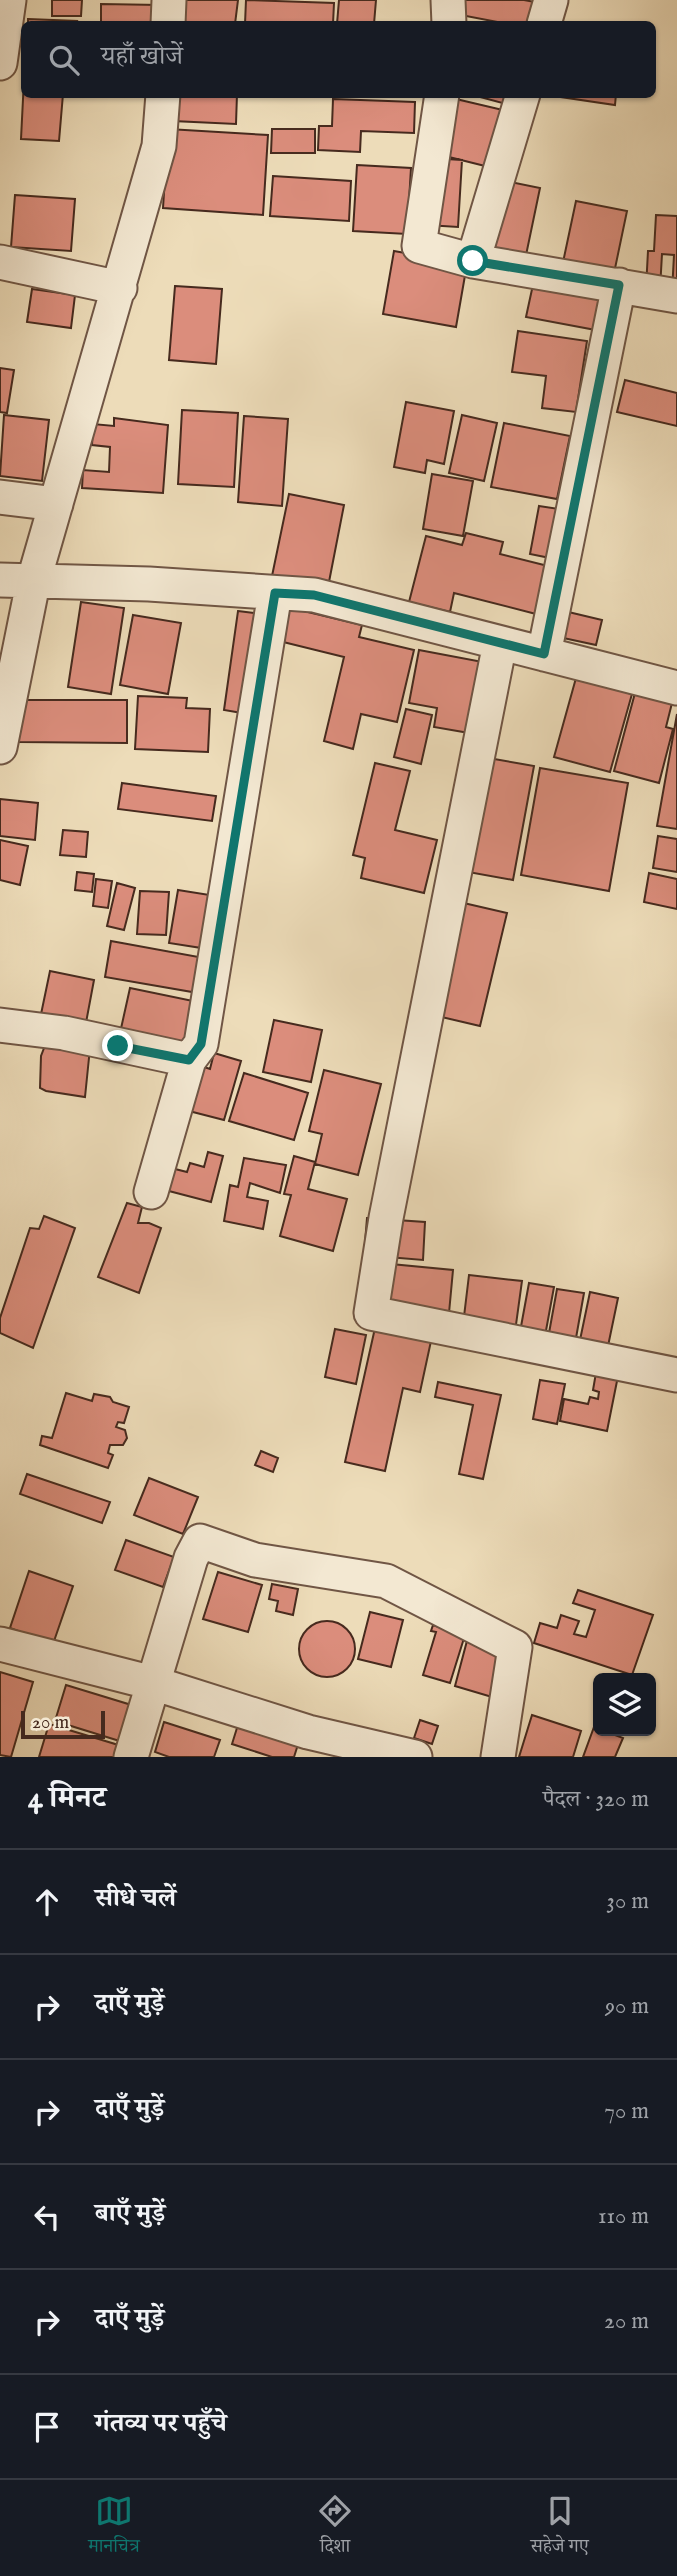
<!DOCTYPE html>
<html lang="hi">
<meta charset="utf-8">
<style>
:root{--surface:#171b24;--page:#20242c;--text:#f1f3f6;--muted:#9ea1a6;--line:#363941;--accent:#0f766e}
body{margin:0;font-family:"IM FELL English","Noto Serif Devanagari",serif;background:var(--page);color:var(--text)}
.controls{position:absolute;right:21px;bottom:21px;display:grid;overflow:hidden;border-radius:10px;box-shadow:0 2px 5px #0004}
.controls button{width:63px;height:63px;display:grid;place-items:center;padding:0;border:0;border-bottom:2px solid var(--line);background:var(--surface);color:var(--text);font:35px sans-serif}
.scale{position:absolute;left:21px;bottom:18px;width:84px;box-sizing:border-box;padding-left:7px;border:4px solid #462a1e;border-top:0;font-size:19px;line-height:24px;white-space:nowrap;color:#462a1e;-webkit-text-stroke:5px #f3e8d2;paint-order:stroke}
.stop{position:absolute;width:21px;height:21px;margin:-16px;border:5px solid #0f766e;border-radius:50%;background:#fff}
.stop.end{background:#0f766e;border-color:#fff;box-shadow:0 2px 7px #0008}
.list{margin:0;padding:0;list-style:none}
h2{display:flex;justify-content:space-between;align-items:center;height:91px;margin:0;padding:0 28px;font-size:30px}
h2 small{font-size:23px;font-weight:400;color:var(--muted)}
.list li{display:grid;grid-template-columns:46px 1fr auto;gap:21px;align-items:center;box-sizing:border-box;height:105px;padding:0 28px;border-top:2px solid var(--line)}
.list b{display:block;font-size:26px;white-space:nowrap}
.list em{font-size:23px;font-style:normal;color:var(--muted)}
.icon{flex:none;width:38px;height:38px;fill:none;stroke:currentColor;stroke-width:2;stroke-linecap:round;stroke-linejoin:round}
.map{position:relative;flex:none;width:677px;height:1757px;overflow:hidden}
.search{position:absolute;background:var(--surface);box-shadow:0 2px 5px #0004;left:21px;right:21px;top:21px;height:77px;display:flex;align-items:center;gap:18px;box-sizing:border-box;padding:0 24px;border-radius:10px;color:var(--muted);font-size:26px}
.sheet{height:721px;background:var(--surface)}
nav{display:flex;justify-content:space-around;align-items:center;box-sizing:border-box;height:98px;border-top:2px solid var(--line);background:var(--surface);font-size:19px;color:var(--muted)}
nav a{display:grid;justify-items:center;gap:4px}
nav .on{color:var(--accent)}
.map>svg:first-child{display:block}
.building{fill:#db8d7c;stroke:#462a1e;stroke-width:2}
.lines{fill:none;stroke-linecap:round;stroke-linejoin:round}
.minor-casing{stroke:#705645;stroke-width:37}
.minor{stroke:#f3e8d2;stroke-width:33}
.route{stroke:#0f766e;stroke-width:9}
</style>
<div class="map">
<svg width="677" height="1757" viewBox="0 0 677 1757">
<rect width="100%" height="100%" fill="#eddcb9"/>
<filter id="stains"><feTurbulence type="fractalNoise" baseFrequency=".00286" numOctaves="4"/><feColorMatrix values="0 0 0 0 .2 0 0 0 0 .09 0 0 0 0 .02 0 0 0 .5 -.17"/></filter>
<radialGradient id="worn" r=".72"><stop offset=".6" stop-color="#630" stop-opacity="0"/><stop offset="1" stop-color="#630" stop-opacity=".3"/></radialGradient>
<path class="building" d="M52 0H82L81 16H52Z
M178 0H238L235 24H176Z
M246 0 334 3 333 24H245Z
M339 0H376L374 24H337Z
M447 0H524L540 3 535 24H508L445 12Z
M101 4 160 5V24H101Z
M28 19 77 21 76 24H28Z
M24 79V94H63L59 141 21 139Z
M174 94H237L236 124 173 121Z
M469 94H517L514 106Z
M540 94H616L615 105Z
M439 95 507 111 493 168 425 151Z
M333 99 415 102 414 133 361 131 360 152 318 150 319 126H332Z
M168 129 268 135 263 215 163 208Z
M272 129H315V153H271Z
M430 158 462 160 458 227 427 225Z
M357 165 411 168 407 234 353 231Z
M273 176 351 181 349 221 270 216Z
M506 181 540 188 525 260 491 253Z
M15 195 75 199 71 251 11 247Z
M576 201 627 211 613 278 562 267Z
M656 215 677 216V292H672L674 255 662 254 660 289 646 288 648 251H654Z
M394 251 467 264 456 327 383 314Z
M534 280 608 295 601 331 526 317Z
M175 286 222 289 216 364 169 360Z
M32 289 75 295 71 328 27 322Z
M518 331 587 341 576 412 542 408 546 376 512 372Z
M0 368 14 370 7 413 0 412Z
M625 380 677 393V426L617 412Z
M406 402 454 411 444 464 427 460 425 473 394 467Z
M182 410 238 413 234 487 178 484Z
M4 415 49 420 42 481 0 476Z
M462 415 497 423 484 481 449 473Z
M244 416 288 419 282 506 238 502Z
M114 418 168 425 163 493 82 488 83 470 109 472 110 447 92 445 93 424 114 426Z
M504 423 570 436 557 499 491 487Z
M432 474 473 481 463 536 423 529Z
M289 494 344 505 328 587 272 576Z
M539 506 559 509 550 558 530 554Z
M466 533 503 542 500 554 548 566 536 614 454 593 450 612 409 602 426 536 462 545Z
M81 602 124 608 111 694 68 687Z
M283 606 362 625 359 637 414 650 397 722 361 714 353 749 324 741 344 657 275 640Z
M560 610 602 620 596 645 554 636Z
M238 611 263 614 248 714 224 710Z
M133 615 181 623 168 694 120 685Z
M419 650 488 663 475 734 434 727 437 708 409 703Z
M576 678 632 694 610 772 554 757Z
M635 693 672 703 666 727 673 729 659 783 614 771Z
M138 696 187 698 186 708 210 709 208 752 135 749Z
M18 700H127V743L18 742Z
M406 709 432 715 421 764 394 757Z
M677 714V829L657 826Z
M477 756 534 766 513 880 457 870Z
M375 763 410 771 395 830 437 840 424 893 361 878 365 858 353 855Z
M540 768 628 783 609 891 521 875Z
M122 783 216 796 212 821 118 809Z
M0 799 38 803 35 840 0 836Z
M63 830 88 832 86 857 60 855Z
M658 836 677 839V872L653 868Z
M0 840 28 846 20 885 0 880Z
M77 872 94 874 92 892 75 890Z
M649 873 677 879V909L644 902Z
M96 879 112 881 108 908 93 906Z
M117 883 135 888 124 930 107 926Z
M178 890 216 896 208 949 169 943Z
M140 891 169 892 166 935 137 934Z
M442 898 507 913 480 1026 416 1011Z
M111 941 204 958 198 993 105 977Z
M50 971 94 980 85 1028 40 1019Z
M130 988 193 1001 184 1046 120 1033Z
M274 1020 322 1030 311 1082 263 1072Z
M46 1043 90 1048 85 1097 46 1091 40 1088 41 1056Z
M214 1053 241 1061 224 1120 185 1110 198 1065 210 1069Z
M324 1070 381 1084 358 1175 315 1164 322 1134 309 1131Z
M244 1073 308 1093 294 1140 229 1121Z
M208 1152 223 1156 211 1202 165 1190 171 1168 187 1172 190 1163 204 1167Z
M294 1156 315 1162 308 1189 347 1199 333 1251 280 1236 291 1195 284 1194Z
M244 1158 286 1165 280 1193 250 1183 247 1197 268 1201 263 1229 224 1221 230 1185 238 1187Z
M127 1203 142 1207 138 1223H149L161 1228 139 1293 98 1277Z
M44 1216 75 1228 33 1348 0 1333V1318L30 1228 39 1229Z
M367 1218 425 1222 423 1260 364 1255Z
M370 1262 453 1270 449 1313 366 1304Z
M469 1275 522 1281 515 1332 463 1325Z
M529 1283 554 1287 545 1336 520 1332Z
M557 1289 584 1293 576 1338 549 1333Z
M590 1292 618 1298 608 1346 580 1340Z
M375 1328 431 1341 420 1392 403 1388 385 1471 345 1462Z
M335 1329 366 1335 356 1384 325 1377Z
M597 1367 618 1376 607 1431 560 1421 564 1399 588 1404 590 1397 598 1399 599 1392 593 1390Z
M540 1380 565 1384 557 1424 533 1419Z
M438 1382 501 1395 483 1479 459 1474 473 1405 435 1397Z
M66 1393 92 1401 94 1394 110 1397 113 1402 129 1407 124 1423 118 1422 116 1427 125 1430 127 1438 123 1445H110L108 1453 113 1455 108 1468 40 1445 42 1436 52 1438Z
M261 1451 278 1458 273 1472 255 1465Z
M27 1474 110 1502 102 1523 20 1494Z
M149 1478 198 1497 183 1534 134 1515Z
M126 1540 174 1557 163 1587 115 1570Z
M29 1571 73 1586 53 1644 10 1628Z
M218 1572 262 1585 248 1632 203 1619Z
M272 1584 298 1589 293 1615 276 1611 278 1601 269 1599Z
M578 1590 653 1615 632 1675 534 1643 540 1623 557 1628 561 1615 579 1621 574 1634 586 1637 595 1610 573 1603Z
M370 1612 403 1620 391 1667 358 1659Z
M299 1649a28 28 0 1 1 56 0a28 28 0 1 1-56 0Z
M433 1625 465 1635 450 1683 423 1675 436 1632 431 1631Z
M468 1637 506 1647 492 1697 455 1686Z
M0 1672 33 1682 11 1757 0 1755Z
M66 1685 138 1707 126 1743 55 1721Z
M241 1715 301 1735 294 1757H272L232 1744Z
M532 1715 581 1731 573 1757H519Z
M420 1720 438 1726 432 1744 414 1738Z
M164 1722 220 1740 214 1757H169L155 1752Z
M49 1724 125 1747 122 1757H39Z
M594 1727 623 1738 615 1757H583Z"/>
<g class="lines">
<g class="minor-casing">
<path id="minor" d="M448 0 449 24
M168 24 169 0
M544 24 551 0
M0 63 9 0
M442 94 419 246 473 261
M523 94 473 261 677 296
M0 262 120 288
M0 497 56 504
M0 580 149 584 314 595 677 688
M500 643 386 1218 371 1313 677 1375
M544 654 619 285
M0 747 33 583 159 146 163 94
M0 1025 64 1033 189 1060 201 1044 275 593
M151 1192 189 1060
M0 1644 153 1683 308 1732 415 1757
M131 1757 191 1558 200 1541 255 1560 386 1581 515 1647 498 1757"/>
</g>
<use href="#minor" class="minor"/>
</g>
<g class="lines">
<path class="route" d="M118 1046 189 1060 201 1044 275 593 314 595 544 654 619 285 473 261"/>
</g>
<rect width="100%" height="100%" filter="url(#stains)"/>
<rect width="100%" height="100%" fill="url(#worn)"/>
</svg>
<div class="controls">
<button><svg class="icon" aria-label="layers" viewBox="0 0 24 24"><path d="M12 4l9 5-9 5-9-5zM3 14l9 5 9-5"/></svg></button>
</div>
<div class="scale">20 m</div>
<div class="stop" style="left:473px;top:261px"></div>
<div class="stop end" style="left:118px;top:1046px"></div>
<div class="search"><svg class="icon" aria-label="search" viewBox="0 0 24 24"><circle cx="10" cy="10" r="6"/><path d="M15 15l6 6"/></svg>यहाँ खोजें</div>
</div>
<section class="sheet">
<h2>4 मिनट<small>पैदल · 320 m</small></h2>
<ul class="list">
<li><svg class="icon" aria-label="ahead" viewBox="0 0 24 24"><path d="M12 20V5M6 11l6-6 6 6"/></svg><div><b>सीधे चलें</b></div><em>30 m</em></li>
<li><svg class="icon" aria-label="right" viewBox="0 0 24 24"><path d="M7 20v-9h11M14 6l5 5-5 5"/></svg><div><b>दाएँ मुड़ें</b></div><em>90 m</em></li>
<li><svg class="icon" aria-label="right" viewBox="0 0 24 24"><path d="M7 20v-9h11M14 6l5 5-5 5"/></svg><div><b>दाएँ मुड़ें</b></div><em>70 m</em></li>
<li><svg class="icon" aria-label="left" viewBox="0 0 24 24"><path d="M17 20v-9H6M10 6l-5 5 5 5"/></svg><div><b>बाएँ मुड़ें</b></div><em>110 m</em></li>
<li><svg class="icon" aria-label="right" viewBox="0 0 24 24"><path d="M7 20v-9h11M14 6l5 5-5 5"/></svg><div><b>दाएँ मुड़ें</b></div><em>20 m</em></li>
<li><svg class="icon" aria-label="arrive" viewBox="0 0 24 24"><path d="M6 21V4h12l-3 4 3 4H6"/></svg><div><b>गंतव्य पर पहुँचे</b></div></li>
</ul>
</section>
<nav>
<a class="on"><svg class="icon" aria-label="map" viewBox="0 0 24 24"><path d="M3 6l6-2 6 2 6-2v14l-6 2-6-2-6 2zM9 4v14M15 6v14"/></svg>मानचित्र</a>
<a><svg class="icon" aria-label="directions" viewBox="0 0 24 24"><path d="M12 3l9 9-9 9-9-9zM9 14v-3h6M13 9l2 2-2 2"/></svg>दिशा</a>
<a><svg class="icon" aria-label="saved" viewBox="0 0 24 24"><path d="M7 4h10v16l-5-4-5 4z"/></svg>सहेजे गए</a>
</nav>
